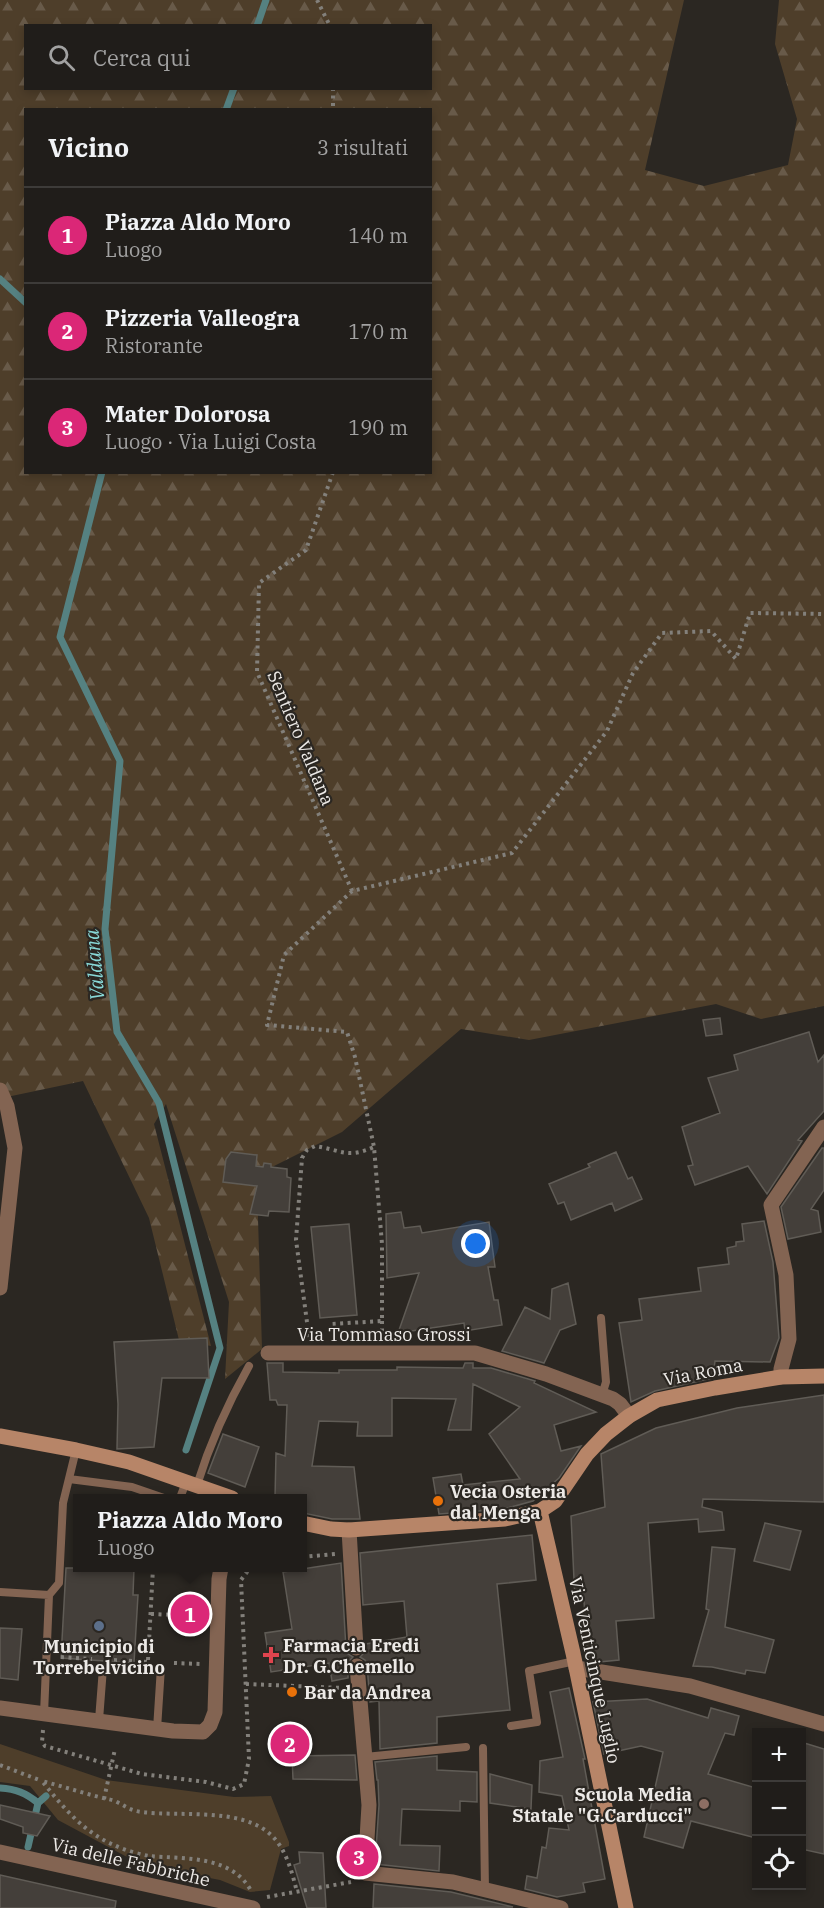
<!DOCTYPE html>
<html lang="it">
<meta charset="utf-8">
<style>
:root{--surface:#201d1a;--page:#282623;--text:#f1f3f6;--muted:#a2a2a2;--line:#3d3b39;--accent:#db2777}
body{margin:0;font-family:"IBM Plex Serif",serif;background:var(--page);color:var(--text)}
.controls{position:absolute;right:18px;bottom:18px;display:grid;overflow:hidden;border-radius:0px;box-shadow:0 3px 9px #0003}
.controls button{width:54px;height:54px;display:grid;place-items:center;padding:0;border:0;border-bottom:2px solid var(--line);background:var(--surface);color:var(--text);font:30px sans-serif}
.you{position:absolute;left:476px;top:1244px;width:21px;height:21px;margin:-15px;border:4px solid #fff;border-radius:50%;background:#1a73e8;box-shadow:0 0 0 9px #1a73e833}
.badge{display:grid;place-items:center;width:39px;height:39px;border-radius:50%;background:var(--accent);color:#fff;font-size:20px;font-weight:700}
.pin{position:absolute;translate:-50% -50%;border:3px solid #fff;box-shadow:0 2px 6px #0006}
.popup{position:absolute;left:73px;top:1494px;width:234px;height:78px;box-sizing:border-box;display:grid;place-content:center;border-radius:0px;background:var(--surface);filter:drop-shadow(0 2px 4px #0005);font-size:20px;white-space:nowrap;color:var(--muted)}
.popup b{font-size:22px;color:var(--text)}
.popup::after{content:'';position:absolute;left:50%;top:100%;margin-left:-12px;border:12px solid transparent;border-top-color:var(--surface)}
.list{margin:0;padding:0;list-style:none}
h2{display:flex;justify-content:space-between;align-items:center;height:78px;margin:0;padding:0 24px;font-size:26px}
h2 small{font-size:20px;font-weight:400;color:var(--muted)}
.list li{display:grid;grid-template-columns:39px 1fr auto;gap:18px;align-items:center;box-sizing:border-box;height:96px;padding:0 24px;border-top:2px solid var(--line)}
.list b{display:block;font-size:22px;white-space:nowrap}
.list p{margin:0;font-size:20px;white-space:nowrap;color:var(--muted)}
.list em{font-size:20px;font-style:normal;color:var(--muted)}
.icon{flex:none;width:33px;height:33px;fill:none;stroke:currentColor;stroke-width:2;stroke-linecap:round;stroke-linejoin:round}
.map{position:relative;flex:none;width:824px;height:1908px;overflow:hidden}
.search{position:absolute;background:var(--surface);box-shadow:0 3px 9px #0003;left:24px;top:24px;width:408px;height:66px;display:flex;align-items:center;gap:15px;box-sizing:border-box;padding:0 21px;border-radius:0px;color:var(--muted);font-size:22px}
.panel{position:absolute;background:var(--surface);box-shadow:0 3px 9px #0003;left:24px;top:108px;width:408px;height:366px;border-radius:0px}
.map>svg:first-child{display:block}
.green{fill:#4e3e2a}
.forest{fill:url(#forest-firs);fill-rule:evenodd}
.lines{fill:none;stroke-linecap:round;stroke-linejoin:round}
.stream{stroke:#558181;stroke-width:7}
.building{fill:#443f3a;stroke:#605c56;stroke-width:1.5}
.path{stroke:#83807b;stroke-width:4;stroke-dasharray:3 4.5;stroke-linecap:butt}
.lane{stroke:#836452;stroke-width:8}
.street{stroke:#836452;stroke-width:15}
.secondary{stroke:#b78568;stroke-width:15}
.food-dot{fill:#e8710a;stroke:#2b2722;stroke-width:2}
.service-dot{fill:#5c6f8a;stroke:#2b2722;stroke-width:2}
.health-dot{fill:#e0444e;stroke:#2b2722;stroke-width:2}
.education-dot{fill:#8d6e63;stroke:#2b2722;stroke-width:2}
.labels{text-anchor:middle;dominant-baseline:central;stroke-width:4.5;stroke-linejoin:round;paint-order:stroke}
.street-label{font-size:18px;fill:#edeae7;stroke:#2b2722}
.poi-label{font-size:18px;font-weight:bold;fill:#edeae7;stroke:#2b2722;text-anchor:start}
.water-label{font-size:20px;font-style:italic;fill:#88d8d7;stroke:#2b2722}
</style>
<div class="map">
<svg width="824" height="1908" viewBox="0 0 824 1908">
<defs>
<pattern id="forest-firs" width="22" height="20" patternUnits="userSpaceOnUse" patternTransform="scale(1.5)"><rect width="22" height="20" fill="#4e3e2a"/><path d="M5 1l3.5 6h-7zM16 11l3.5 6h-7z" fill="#685a49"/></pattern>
</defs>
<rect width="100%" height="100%" fill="#2b2722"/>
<path class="green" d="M0 1744 106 1780 234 1797 271 1796 289 1842V1846L281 1849 270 1890 250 1892 220 1880 142 1865 58 1820 30 1786 0 1782Z"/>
<path class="forest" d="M0 0H684L645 170 704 186 788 165 797 119 775 44 779 0H824V1006L761 1019 716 1004 529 1040 461 1029 342 1132 268 1169 223 1182 257 1186 262 1349 225 1379 229 1302 166 1104 154 1124 211 1346 179 1340 149 1218 83 1081 2 1098 0 1097ZM26 26H430V88H26ZM26 110H430V472H26Z"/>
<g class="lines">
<path class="stream" d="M257 26 266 0
M226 110 234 88
M0 279 26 303
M102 472 60 637 120 761 105 929 117 1032 159 1103 220 1348 186 1450
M0 1788C16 1789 26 1793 38 1803
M28 1847 38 1803 46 1796"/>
</g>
<path class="building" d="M720 1018 722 1034 706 1036 703 1020Z
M809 1032 818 1062 824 1055V1111L798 1140 802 1141 767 1194 748 1166 695 1185 688 1166 693 1165 682 1127 720 1113 708 1078 738 1070 734 1055Z
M822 1148H824V1190L811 1209 818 1211 821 1232 788 1239 781 1207Z
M231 1152 257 1155 256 1166 263 1167 264 1163 271 1164V1167L287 1169V1177L291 1178 289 1212 269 1211 268 1216 250 1214 257 1186 223 1182 226 1159Z
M616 1152 628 1179 632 1177 642 1199 615 1211 612 1203 571 1220 564 1202 558 1204 549 1184 590 1167 588 1164Z
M401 1212 404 1228 420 1226 422 1233 489 1222 495 1267H488L494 1300H498L502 1325 465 1331 464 1323 398 1333 419 1273 387 1278 386 1214Z
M764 1221 773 1262 779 1338 770 1362 715 1361 713 1378 655 1391 631 1402 619 1323 642 1320 639 1299 701 1291 698 1268 729 1264 727 1248 736 1246V1242L744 1241 742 1224Z
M349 1224 357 1315 320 1318 311 1227Z
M568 1283 576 1324 560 1330 544 1363 502 1351 525 1307 550 1319 552 1289Z
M207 1338 209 1378H162L154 1447 117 1449 118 1404 114 1342Z
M267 1363H283V1372L339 1373V1370H397V1367L463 1368 465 1363H473V1368H491L535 1381 534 1383 596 1412 554 1425 561 1451 581 1446 559 1478 533 1501 504 1509 439 1514 433 1478 461 1474 463 1485 520 1479 489 1434 520 1407 473 1384 471 1430H448L456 1399 392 1398V1436H357L358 1422 319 1421 312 1466 354 1467 360 1519H332L303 1513V1498H275L276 1453 285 1456 287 1405H278L276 1400H270Z
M824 1395V1502L703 1499 702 1507 722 1512 724 1530 699 1532 698 1519 648 1523 654 1618 616 1621 619 1660 599 1662 588 1660 584 1601H575L571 1516 605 1507 601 1454 656 1428 737 1408Z
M223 1434 259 1447 245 1487 208 1473Z
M765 1523 801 1531 790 1570 754 1561Z
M532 1535 536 1580 497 1584 510 1710 437 1717V1743L380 1749 379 1701 370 1702 367 1665 365 1660 360 1657 365 1652 366 1644 407 1637 404 1601 363 1605 360 1553Z
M712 1547 735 1549 725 1627 774 1640 765 1673 746 1670 745 1674 712 1667 693 1666 709 1610 706 1609Z
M341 1563 346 1649 348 1654 353 1657 348 1662V1678L332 1681 329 1663 271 1672 265 1633 292 1629 283 1572Z
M66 1568H134L133 1595H138L134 1663 61 1658Z
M0 1628 22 1629 18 1680 0 1678Z
M569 1688 585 1759H583L605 1879 583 1883 585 1892 557 1897 525 1889 527 1876 537 1878 542 1847 546 1848 549 1828 569 1830 562 1796 539 1792 540 1761 563 1757 550 1692Z
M647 1699 708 1718 711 1708 739 1716 734 1735 725 1733 708 1774 756 1788V1838L691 1821 683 1848 644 1837 663 1752 641 1746 604 1754 593 1702Z
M801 1742 824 1749V1854L801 1849Z
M355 1755 357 1780 293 1779 292 1756Z
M437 1756V1770L477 1772V1802L460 1801V1811L402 1809 400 1845 440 1846 439 1871 375 1864 379 1805 378 1780H377L375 1762Z
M490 1774 532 1785 531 1809 490 1803Z
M0 1805 50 1816 37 1836 23 1833V1827L0 1819Z
M299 1852 323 1853 326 1908H307L294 1865 300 1863Z
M0 1875 116 1901 115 1908H0Z
M374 1884 451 1892 513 1907 373 1908Z"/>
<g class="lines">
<path class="path" d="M317 0 330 26
M333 88V110
M333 472 306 550 259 583 257 672 352 891
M382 1321V1336
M309 1337 296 1240 302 1158 307 1150 315 1146C341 1150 347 1159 374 1147
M334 1337 331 1324 382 1321V1244L374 1147 355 1057 347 1032 267 1025 284 955 352 891 512 853 607 731 633 673 662 633 711 631 736 659 750 613 824 614
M302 1557 335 1554
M151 1614 202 1616
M61 1657 92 1659
M114 1660 149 1662
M148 1660 153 1568
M174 1663 200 1664
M246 1684 343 1688
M43 1730 42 1742 45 1746 142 1774 206 1782 233 1789 244 1784 249 1759 241 1580 250 1568
M0 1765 42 1781
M104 1799 115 1749
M250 1889C230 1855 183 1859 149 1856 138 1854 124 1850 114 1845 83 1832 62 1806 42 1781 61 1786 80 1792 99 1797 105 1799 111 1799 117 1802 125 1806 131 1811 142 1812 179 1817 240 1807 270 1834 286 1848 292 1872 297 1892
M267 1897 351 1882"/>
<path class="lane" d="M601 1318 606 1382 602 1395
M69 1479 132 1487 164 1498
M197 1485C210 1443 227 1405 249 1366
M180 1498 186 1482
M0 1592 49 1595
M44 1714 49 1595 59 1583 63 1503 76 1450
M99 1720 103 1668
M511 1726 537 1722 529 1671 575 1661
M157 1729 161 1667
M483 1748 485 1891
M365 1757 466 1747"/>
<path class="street" d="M0 1090 7 1106 15 1148 0 1288
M268 1353H475L546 1374 613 1399 620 1404 629 1416
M781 1377V1369L789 1339 786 1275 771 1205 824 1127
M349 1530 356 1648
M357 1666 369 1805 365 1873 453 1882 561 1908
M576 1668 690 1686 824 1724
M0 1708 173 1731 203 1732 210 1725 215 1712 219 1579 221 1568
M0 1852 253 1908"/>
<path class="secondary" d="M0 1436 76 1450 129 1462 232 1498
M540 1511 573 1653 626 1908
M302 1523 331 1529 349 1530 505 1519 540 1511 555 1501 587 1454 606 1434 629 1416 657 1400 715 1388 781 1377 824 1376"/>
</g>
<g class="food-dot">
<circle cx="438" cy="1501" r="6"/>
<circle cx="292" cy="1692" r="6"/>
</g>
<circle class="service-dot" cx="99" cy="1626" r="6"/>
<path class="health-dot" d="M268 1646h6v6h6v6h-6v6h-6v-6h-6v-6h6z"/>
<circle class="education-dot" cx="704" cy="1804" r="6"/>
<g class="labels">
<g class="street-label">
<text transform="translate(301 738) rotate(67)">Sentiero Valdana</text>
<text x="384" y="1334">Via Tommaso Grossi</text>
<text transform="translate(703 1372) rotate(-11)">Via Roma</text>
<text transform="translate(595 1670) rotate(78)">Via Venticinque Luglio</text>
<text transform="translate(131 1862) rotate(13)">Via delle Fabbriche</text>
</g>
<g class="poi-label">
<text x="450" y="1491">Vecia Osteria<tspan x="450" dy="21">dal Menga</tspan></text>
<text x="283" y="1645">Farmacia Eredi<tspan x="283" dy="21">Dr. G.Chemello</tspan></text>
<text x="99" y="1646" text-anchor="middle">Municipio di<tspan x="99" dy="21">Torrebelvicino</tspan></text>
<text x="304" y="1692">Bar da Andrea</text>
<text x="692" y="1794" text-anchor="end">Scuola Media<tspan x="692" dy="21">Statale "G.Carducci"</tspan></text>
</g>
<g class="water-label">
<text transform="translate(94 965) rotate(-95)">Valdana</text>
</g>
</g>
</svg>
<div class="controls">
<button>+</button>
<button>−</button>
<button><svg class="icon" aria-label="locate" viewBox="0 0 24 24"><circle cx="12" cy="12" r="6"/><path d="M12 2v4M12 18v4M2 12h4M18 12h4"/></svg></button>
</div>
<div class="you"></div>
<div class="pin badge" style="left:190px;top:1614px">1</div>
<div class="popup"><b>Piazza Aldo Moro</b>Luogo</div>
<div class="pin badge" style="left:290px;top:1744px">2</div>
<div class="pin badge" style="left:359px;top:1857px">3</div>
<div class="search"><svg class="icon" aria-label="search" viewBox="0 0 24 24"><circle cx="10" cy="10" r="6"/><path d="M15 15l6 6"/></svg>Cerca qui</div>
<section class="panel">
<h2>Vicino<small>3 risultati</small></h2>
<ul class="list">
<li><span class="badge">1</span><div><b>Piazza Aldo Moro</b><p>Luogo</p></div><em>140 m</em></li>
<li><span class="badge">2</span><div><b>Pizzeria Valleogra</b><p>Ristorante</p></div><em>170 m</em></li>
<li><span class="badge">3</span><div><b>Mater Dolorosa</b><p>Luogo · Via Luigi Costa</p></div><em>190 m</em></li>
</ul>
</section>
</div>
